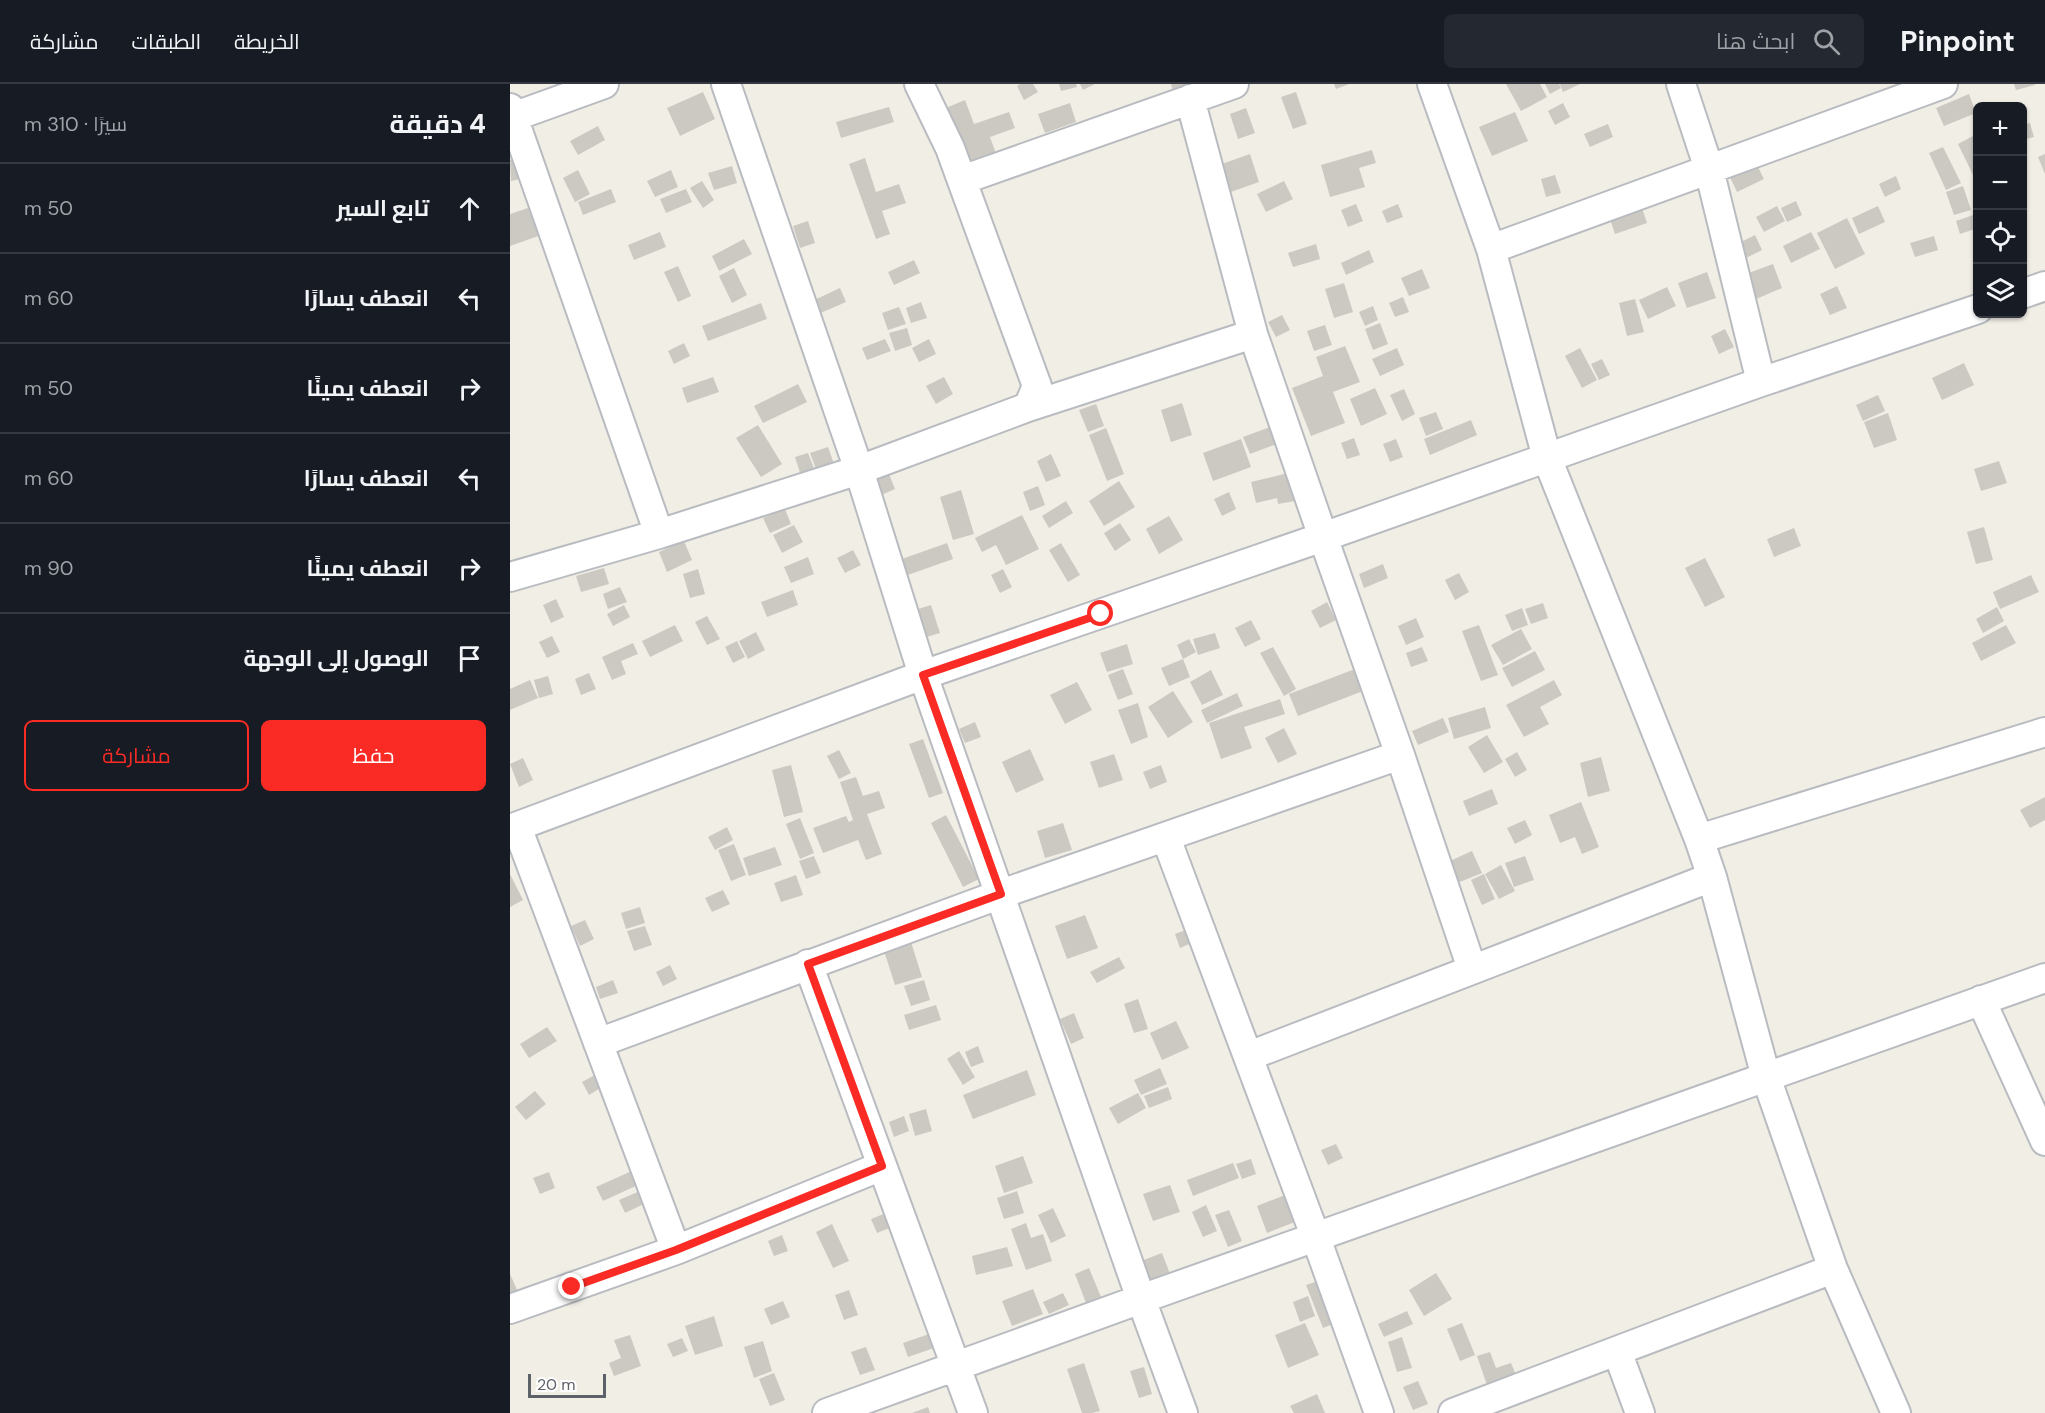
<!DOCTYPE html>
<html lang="ar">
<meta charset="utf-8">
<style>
:root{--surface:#171b24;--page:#242831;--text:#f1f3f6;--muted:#9ea1a6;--line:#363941;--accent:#f92b24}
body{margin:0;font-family:"DM Sans",Cairo,sans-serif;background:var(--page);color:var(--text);direction:rtl}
.controls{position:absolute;right:18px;top:18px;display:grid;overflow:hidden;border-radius:9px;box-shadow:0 2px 4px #0004}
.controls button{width:54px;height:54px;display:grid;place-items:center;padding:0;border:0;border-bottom:2px solid var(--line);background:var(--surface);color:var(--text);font:30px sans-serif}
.scale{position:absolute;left:18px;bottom:15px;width:78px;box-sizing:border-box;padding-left:6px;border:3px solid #5d6268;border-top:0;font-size:16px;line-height:21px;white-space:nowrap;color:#5d6268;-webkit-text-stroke:4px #fff;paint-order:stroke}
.stop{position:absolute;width:18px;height:18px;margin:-14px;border:4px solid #f92b24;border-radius:50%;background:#fff}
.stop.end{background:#f92b24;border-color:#fff;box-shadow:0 2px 6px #0008}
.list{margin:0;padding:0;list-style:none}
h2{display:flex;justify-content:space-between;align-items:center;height:78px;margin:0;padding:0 24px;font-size:26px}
h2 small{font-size:20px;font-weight:400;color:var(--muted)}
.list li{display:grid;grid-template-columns:39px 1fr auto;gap:18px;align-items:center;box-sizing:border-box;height:90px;padding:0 24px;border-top:2px solid var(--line)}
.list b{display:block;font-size:22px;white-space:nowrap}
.list em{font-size:20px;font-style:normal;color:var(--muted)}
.actions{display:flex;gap:12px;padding:18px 24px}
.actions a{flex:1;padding:14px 0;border:2px solid var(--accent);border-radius:9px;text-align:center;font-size:21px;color:var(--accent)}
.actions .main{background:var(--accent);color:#fff}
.icon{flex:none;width:33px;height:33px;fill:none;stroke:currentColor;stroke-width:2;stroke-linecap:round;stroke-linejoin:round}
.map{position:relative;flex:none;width:1535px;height:1329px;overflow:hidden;direction:ltr}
header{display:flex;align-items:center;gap:36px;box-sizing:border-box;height:84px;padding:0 30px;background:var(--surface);border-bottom:2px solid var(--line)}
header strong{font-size:28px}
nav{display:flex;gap:33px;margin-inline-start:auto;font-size:21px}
.search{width:420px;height:54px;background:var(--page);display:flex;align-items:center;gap:15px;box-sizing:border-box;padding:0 21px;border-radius:9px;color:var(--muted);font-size:22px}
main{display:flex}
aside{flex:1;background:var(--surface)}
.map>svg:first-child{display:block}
.building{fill:#ccc9c3}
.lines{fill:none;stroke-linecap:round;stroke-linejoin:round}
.street-casing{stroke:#b8bcc0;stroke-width:32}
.street{stroke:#fff;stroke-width:28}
.route{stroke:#f92b24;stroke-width:8}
</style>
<header>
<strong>Pinpoint</strong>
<div class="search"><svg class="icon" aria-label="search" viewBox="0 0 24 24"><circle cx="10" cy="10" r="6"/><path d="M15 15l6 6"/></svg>ابحث هنا</div>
<nav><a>الخريطة</a><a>الطبقات</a><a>مشاركة</a></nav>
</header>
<main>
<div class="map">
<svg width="1535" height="1329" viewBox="0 0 1535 1329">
<rect width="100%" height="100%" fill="#f1eee6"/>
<path class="building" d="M510 0H523L528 8 514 16 507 2Z
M549 0H566L567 3 551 7Z
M570 0H585L573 6Z
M661 0H681L663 7Z
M824 0H839L826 5Z
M996 0H1030L1037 13 1011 27Z
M1035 0H1049L1051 4 1040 10Z
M1050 0H1070L1053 8Z
M1504 0H1525V1L1506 6Z
M193 8 205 35 170 52 157 24Z
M786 8 797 40 783 45 771 13Z
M1459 10 1466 29 1434 42 1426 24Z
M455 16 464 40 499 28 505 44 480 53 489 78 461 88 438 23Z
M560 19 566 38 535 49 528 30Z
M1053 19 1060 33 1045 41 1038 27Z
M379 23 384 38 331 54 326 38Z
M736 24 745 49 728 55 720 30Z
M1005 28 1018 57 982 72 969 43Z
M1520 39 1524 53 1512 56V41Z
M1098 40 1103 53 1080 63 1074 50Z
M88 42 95 56 68 71 60 57Z
M1463 52 1468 62V91L1464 93 1448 60Z
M1433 63 1451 99 1436 106 1419 69Z
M862 66 866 79 849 84 855 103 820 113 811 81Z
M740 70 749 98 718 109 709 81Z
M1535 70V90L1528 73Z
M10 73 15 94 1 97 0 76Z
M355 74 366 108 389 100 396 119 372 127 380 150 366 155 339 80Z
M1246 79 1254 95 1227 108 1219 91Z
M222 82 227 99 204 106 198 89Z
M68 86 80 110 65 118 53 94Z
M161 86 168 103 145 113 137 97Z
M1045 91 1051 109 1036 113 1031 95Z
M1386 92 1391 105 1375 113 1369 100Z
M192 97 204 116 193 124 180 104Z
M774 97 783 115 756 128 747 110Z
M1453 102 1461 126 1444 131 1436 108Z
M101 105 106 118 73 131 68 118Z
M176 105 182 118 156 129 150 115Z
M1286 117 1292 131 1277 138 1271 124Z
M846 120 853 137 838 143 831 126Z
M888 120 893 133 877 139 872 127Z
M24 122 34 150 0 162V130Z
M1267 122 1275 137 1254 148 1246 133Z
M1368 122 1375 138 1349 150 1342 134Z
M1132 124 1137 139 1105 150 1100 135Z
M1463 131 1468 144 1450 150 1446 137Z
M1337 134 1355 170 1325 185 1307 149Z
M298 137 305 159 290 164 283 142Z
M150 148 156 163 124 176 118 161Z
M1301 148 1310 165 1281 179 1273 162Z
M1245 151 1252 166 1232 176 1225 161Z
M1424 152 1428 166 1405 173 1400 159Z
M234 155 242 170 209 187 202 172Z
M806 160 810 175 783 183 778 169Z
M859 166 864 178 836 191 831 179Z
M404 176 410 189 384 201 378 188Z
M1263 180 1272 204 1246 215 1236 190Z
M168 182 181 212 168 218 154 188Z
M224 184 237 211 222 219 209 192Z
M912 185 920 204 899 212 891 194Z
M1197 188 1206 214 1177 224 1168 199Z
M834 199 843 228 824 234 815 205Z
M1327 202 1337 224 1320 231 1310 210Z
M1157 203 1166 222 1138 235 1129 216Z
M330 204 336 218 306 231 300 218Z
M893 213 899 228 885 233 879 219Z
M1125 215 1134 248 1117 252 1109 219Z
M411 218 417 234 401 239 396 224Z
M251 219 257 235 198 257 192 242Z
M863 222 868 236 855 242 849 228Z
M389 223 396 240 378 246 372 229Z
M772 231 780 246 766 253 758 238Z
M870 239 878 260 863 266 855 245Z
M815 241 822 261 804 267 797 247Z
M397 244 402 261 385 267 379 249Z
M1215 245 1224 263 1209 270 1201 252Z
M375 255 381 267 357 276 352 264Z
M419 255 426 270 409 278 402 264Z
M174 259 180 272 164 280 158 267Z
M835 262 850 298 823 308 835 339 801 352 782 304 813 292 806 273Z
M887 264 894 281 870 292 862 275Z
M1070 264 1087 296 1072 304 1055 272Z
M1092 275 1100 291 1089 296 1081 280Z
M1454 279 1464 301 1432 316 1422 294Z
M203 293 209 308 177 319 172 304Z
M434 293 443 310 426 320 416 302Z
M288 300 297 318 253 339 244 322Z
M865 304 877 330 851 342 840 315Z
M894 305 905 330 892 337 880 311Z
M1368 311 1375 327 1353 337 1346 321Z
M672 319 682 351 661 358 651 326Z
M586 320 594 342 578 348 569 326Z
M926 328 933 345 916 352 909 334Z
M1378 329 1387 356 1364 364 1354 338Z
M961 336 967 351 920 371 914 355Z
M248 341 272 380 251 393 226 354Z
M760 343 767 360 740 370 733 353Z
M596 344 614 390 597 397 579 351Z
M844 354 850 371 837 375 831 359Z
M731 355 741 383 703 397 693 369Z
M886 355 893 373 880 378 873 360Z
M318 363 325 383 308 390 300 369Z
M298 369 305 387 291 392 285 373Z
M541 370 551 392 536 398 527 377Z
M1489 377 1497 399 1471 407 1464 385Z
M778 389 785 417 768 420 767 414 746 419 741 398Z
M379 390 385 405 369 412 362 397Z
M609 397 625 423 594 442 579 417Z
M528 402 535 421 520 427 513 408Z
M451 406 464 450 443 456 430 413Z
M719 408 726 425 712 432 704 415Z
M556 417 563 429 539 444 532 432Z
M275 425 281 440 260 449 253 434Z
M512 431 529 465 496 481 486 461 472 468 465 454Z
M659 432 673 456 649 470 636 445Z
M610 439 621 456 605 467 594 449Z
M284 441 293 458 272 469 263 451Z
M1474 443 1483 476 1466 480 1457 448Z
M1284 444 1291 462 1264 473 1257 455Z
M174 457 182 476 157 488 149 468Z
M437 459 443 475 395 492 389 476Z
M551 459 570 491 558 498 539 466Z
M343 466 351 481 335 489 327 474Z
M298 473 304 490 281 499 274 483Z
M1195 474 1215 513 1195 523 1175 484Z
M873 480 878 494 854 504 849 490Z
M94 484 99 500 71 508 66 492Z
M188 485 195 510 180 514 173 490Z
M493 485 502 503 490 509 481 491Z
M949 489 959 508 945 516 935 496Z
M1521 491 1529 508 1490 525 1483 508Z
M110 503 117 518 98 525 93 510Z
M283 506 288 521 257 533 251 518Z
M46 515 54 533 41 539 33 521Z
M817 518 826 536 810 544 801 527Z
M1033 519 1038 534 1021 540 1015 525Z
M114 521 120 533 103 542 97 530Z
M421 521 430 549 410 555 402 527Z
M1487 523 1494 537 1473 549 1466 535Z
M1012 524 1018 541 1002 547 995 531Z
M197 532 210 555 197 561 185 538Z
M906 534 914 553 896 561 888 542Z
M741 536 751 555 735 563 725 544Z
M165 541 173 557 140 573 132 557Z
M969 541 988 591 971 597 952 547Z
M1496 541 1506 559 1471 577 1462 559Z
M1011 545 1022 565 993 581 981 561Z
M246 548 255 566 238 575 229 557Z
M705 549 710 564 688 571 683 555Z
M42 552 50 568 37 574 29 558Z
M679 555 686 568 673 575 667 561Z
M227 557 235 573 223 579 215 563Z
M123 559 128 570 111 577 116 590 102 596 92 573Z
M617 560 623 580 597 588 590 569Z
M763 563 786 605 774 612 750 569Z
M912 563 918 577 901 583 896 569Z
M1025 567 1035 586 1002 603 992 584Z
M673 575 680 593 659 602 651 584Z
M613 585 623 610 608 616 598 591Z
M845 585 853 607 788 632 779 610Z
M701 586 713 611 692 621 680 598Z
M79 589 86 605 71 611 65 595Z
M38 592 43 610 29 614 24 596Z
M20 596 28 614 0 626V605Z
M1044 596 1052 611 1030 623 1039 640 1014 653 996 621Z
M567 598 582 626 555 640 540 611Z
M663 607 683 638 658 654 638 623Z
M727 609 733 622 697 639 691 626Z
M770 615 775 630 734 643 742 664 711 675 699 639Z
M628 619 638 653 621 660 608 626Z
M975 623 981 644 944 655 938 634Z
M933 634 939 648 908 661 902 647Z
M465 638 471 653 455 659 449 645Z
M774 644 787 670 768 679 755 654Z
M977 651 993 678 974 689 958 663Z
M413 655 433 709 419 714 399 660Z
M520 665 534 696 506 709 492 678Z
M329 666 341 689 329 695 317 672Z
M1007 668 1017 686 1005 693 995 675Z
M604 670 613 696 589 704 580 678Z
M1091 673 1100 707 1078 713 1070 679Z
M13 674 23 696 9 703 0 680Z
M281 681 293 728 274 733 262 686Z
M651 681 657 698 640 705 633 688Z
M346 693 353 712 369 707 375 724 357 730 372 770 356 776 348 756 313 769 303 744 336 732 339 738 343 736 330 698Z
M982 705 988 720 959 732 953 717Z
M1535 713V736L1520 744 1510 726Z
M1071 718 1089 763 1072 770 1065 753 1050 759 1039 731Z
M436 731 469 795 453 803 421 739Z
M290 734 304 769 290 775 276 740Z
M1015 736 1022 751 1005 760 997 744Z
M553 739 562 766 535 774 527 747Z
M217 743 223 756 205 766 198 753Z
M224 760 236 791 221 797 208 766Z
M265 763 272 781 239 792 233 774Z
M962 767 972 789 940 802 931 781Z
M304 772 311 789 296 795 289 777Z
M1015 772 1024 796 1004 803 995 779Z
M991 781 1005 807 989 815 975 790Z
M0 790 13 816 0 823Z
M974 790 985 815 972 821 961 796Z
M286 791 293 811 271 818 264 799Z
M213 806 220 820 202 828 195 814Z
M130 823 135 839 116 845 111 829Z
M575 831 588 864 557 875 545 842Z
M75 836 84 855 70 862 61 842Z
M135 842 142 861 124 867 117 847Z
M684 843 689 856 670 864 665 850Z
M401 858 412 893 385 901 374 867Z
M609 873 615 884 587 899 580 888Z
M160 881 167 895 153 902 146 888Z
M103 896 108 909 90 915 86 903Z
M414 896 420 916 401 922 394 902Z
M628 915 638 945 624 949 614 920Z
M426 921 431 936 399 946 394 931Z
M564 929 574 954 561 960 550 935Z
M666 937 679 964 652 976 640 949Z
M37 943 47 957 19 974 10 960Z
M468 962 474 978 461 983 455 968Z
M449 967 465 993 453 1001 437 975Z
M650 984 657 1000 631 1011 624 996Z
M517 986 526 1011 463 1035 453 1011Z
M85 991 92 1003 79 1011 72 998Z
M658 1003 662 1015 639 1024 634 1012Z
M25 1007 36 1020 16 1036 5 1023Z
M628 1009 636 1024 608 1040 599 1024Z
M416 1025 422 1047 405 1052 399 1030Z
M394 1032 399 1047 384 1053 379 1038Z
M826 1060 833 1074 818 1081 811 1066Z
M513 1072 523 1099 494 1109 485 1082Z
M741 1075 746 1090 732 1095 726 1080Z
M723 1079 729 1094 683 1112 677 1096Z
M124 1086 130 1100 93 1117 86 1103Z
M39 1088 45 1104 30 1110 23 1094Z
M660 1101 670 1128 643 1137 633 1110Z
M130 1107 136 1119 115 1129 109 1116Z
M507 1107 514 1129 494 1135 487 1114Z
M780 1109 790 1136 757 1149 747 1122Z
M696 1121 707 1147 693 1153 682 1128Z
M543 1124 556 1152 541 1159 528 1131Z
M719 1126 732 1157 718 1163 705 1131Z
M376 1129 382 1143 367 1149 361 1135Z
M516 1139 521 1154 533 1150 542 1177 516 1186 501 1145Z
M322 1140 339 1177 323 1184 306 1148Z
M272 1151 278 1167 264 1172 258 1157Z
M497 1163 503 1182 466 1191 462 1172Z
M652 1169 662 1195 642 1203 631 1177Z
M579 1184 591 1213 576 1219 565 1190Z
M926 1189 942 1215 914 1232 899 1206Z
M0 1190 8 1208 0 1212Z
M811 1196 828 1238 813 1244 796 1201Z
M523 1205 533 1230 502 1242 492 1217Z
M339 1206 348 1231 334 1236 325 1211Z
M553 1209 559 1221 539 1230 533 1218Z
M798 1212 805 1232 790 1238 783 1218Z
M273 1217 280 1233 261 1241 254 1225Z
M897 1227 903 1240 874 1253 868 1240Z
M204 1232 213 1262 185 1271 175 1242Z
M795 1239 809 1271 778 1284 765 1251Z
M952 1239 965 1271 950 1277 937 1245Z
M422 1249 427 1263 398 1273 393 1259Z
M120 1251 131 1282 104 1292 99 1279 111 1274 104 1256Z
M892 1253 902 1284 887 1288 878 1258Z
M172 1254 178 1267 163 1273 157 1260Z
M253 1257 262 1287 244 1294 234 1263Z
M356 1263 365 1286 350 1291 341 1268Z
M980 1268 986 1284 1001 1279 1006 1291 977 1301 967 1272Z
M574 1279 590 1327 582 1329H572L557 1285Z
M634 1283 642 1310 629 1314 620 1287Z
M264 1289 275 1316 260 1322 249 1295Z
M908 1297 918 1320 903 1326 893 1303Z
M807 1310 815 1329H784L780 1322Z
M418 1323 420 1329H402Z"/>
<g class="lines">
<g class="street-casing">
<path id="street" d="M216 0 349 386 413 591 631 1215 673 1329
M409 0 440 64 527 302 518 323
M922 0 981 165 1037 374 1189 755 1202 793 1256 993 1323 1185 1386 1329
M1171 0 1199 85 1251 298
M680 15 743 250 813 453 890 671 962 885
M0 24 149 450
M0 34 94 0
M452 96 724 0
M981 165 1433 0
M1512 210 1535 202
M0 493 149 450 349 386 518 323 743 250
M7 743 166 1166
M0 745 413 591 813 453 1251 298 1468 225
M656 754 806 1154 869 1329
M1189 755 1535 648
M298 880 463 1329
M1471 916 1535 1057
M88 959 491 810 890 671
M739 972 1202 793
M0 1225 166 1166 372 1082
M1107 1267 1130 1329
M317 1329 631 1215 1535 894
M943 1329 1323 1185"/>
</g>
<use href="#street" class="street"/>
</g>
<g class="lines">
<path class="route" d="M62 1203 166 1166 372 1082 298 880 491 810 413 591 591 530"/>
</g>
</svg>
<div class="controls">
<button>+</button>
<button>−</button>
<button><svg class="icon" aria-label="locate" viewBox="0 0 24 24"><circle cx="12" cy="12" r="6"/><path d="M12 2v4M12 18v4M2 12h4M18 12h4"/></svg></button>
<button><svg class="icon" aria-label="layers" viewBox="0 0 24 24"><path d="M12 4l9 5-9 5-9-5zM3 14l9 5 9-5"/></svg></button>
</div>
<div class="scale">20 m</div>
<div class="stop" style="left:591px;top:530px"></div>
<div class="stop end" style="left:62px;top:1203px"></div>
</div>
<aside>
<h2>4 دقيقة<small>سيرًا · 310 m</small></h2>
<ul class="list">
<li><svg class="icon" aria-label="ahead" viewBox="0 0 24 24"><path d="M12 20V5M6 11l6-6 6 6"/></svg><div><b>تابع السير</b></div><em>50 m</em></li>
<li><svg class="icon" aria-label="left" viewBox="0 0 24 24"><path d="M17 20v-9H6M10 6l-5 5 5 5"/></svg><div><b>انعطف يسارًا</b></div><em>60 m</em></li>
<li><svg class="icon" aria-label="right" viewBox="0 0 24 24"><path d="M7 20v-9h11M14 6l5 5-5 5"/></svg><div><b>انعطف يمينًا</b></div><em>50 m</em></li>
<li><svg class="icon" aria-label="left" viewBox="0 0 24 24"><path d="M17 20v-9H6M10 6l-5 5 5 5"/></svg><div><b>انعطف يسارًا</b></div><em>60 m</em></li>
<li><svg class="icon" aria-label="right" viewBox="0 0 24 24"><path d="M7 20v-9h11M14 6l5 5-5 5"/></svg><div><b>انعطف يمينًا</b></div><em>90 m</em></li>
<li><svg class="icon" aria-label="arrive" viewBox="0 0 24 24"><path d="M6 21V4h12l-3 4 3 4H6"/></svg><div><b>الوصول إلى الوجهة</b></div></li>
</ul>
<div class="actions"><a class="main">حفظ</a><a>مشاركة</a></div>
</aside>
</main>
